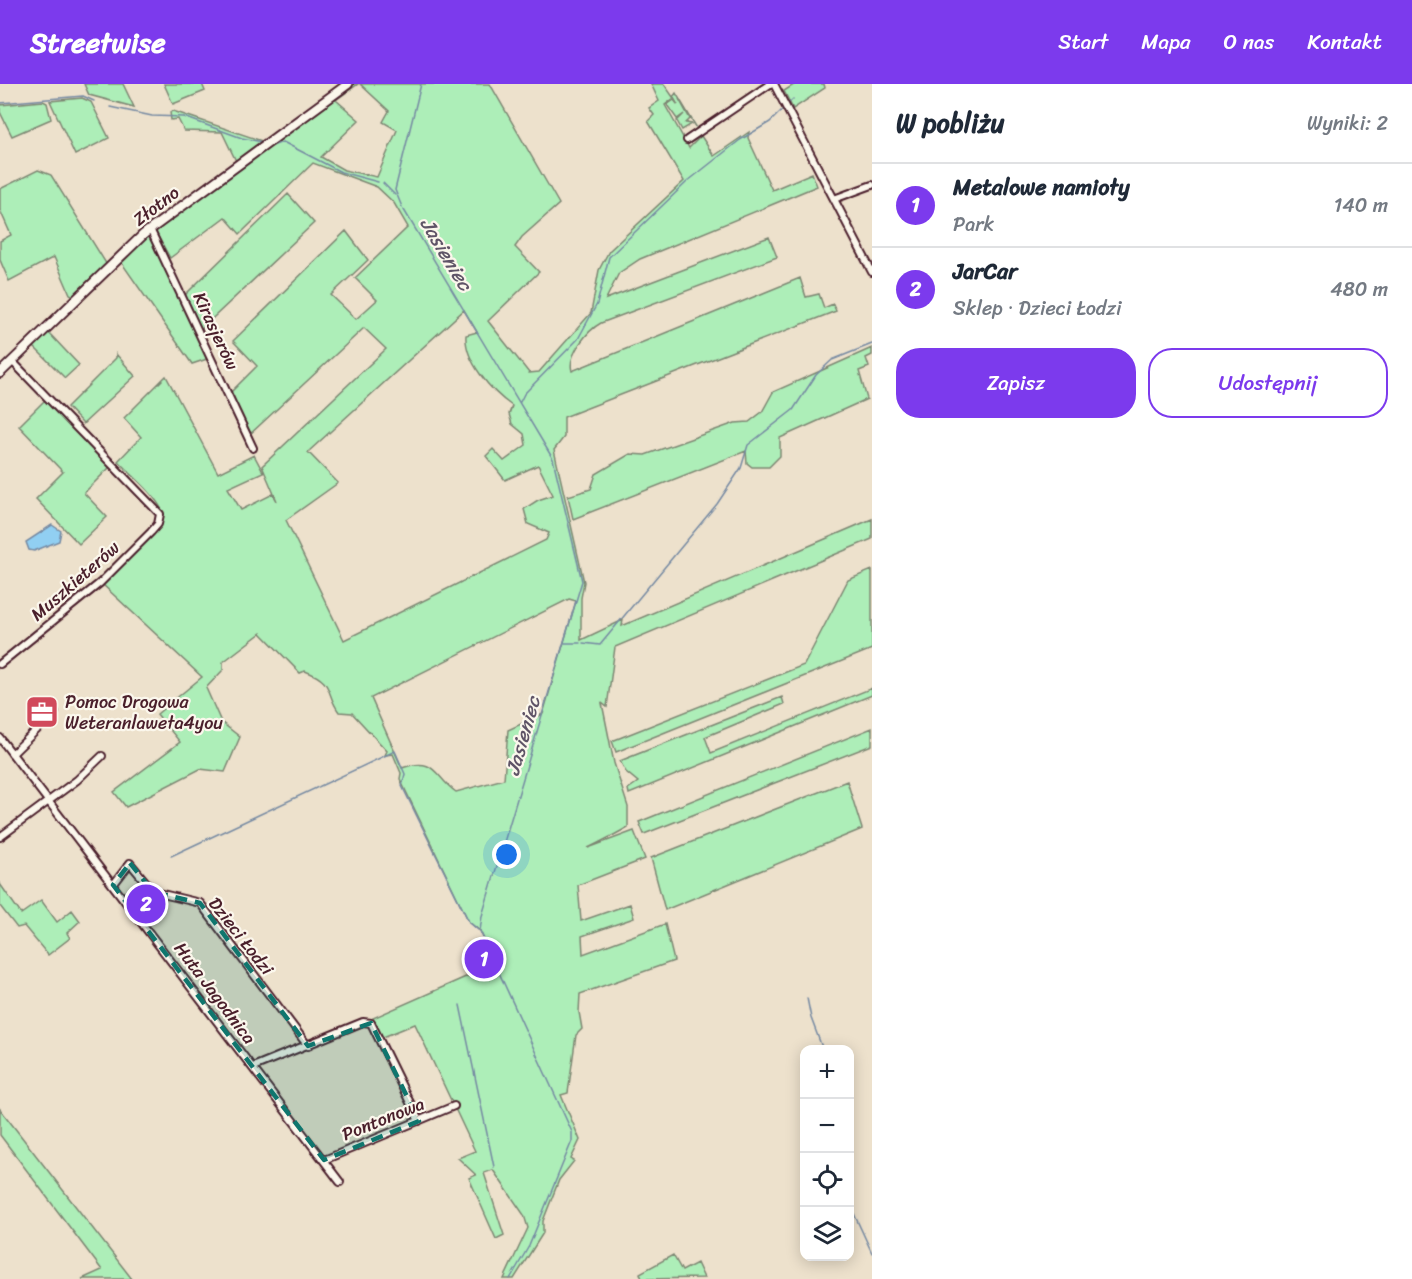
<!DOCTYPE html>
<html lang="pl">
<meta charset="utf-8">
<style>
:root{--surface:#fff;--page:#f2f2f3;--text:#1f2937;--muted:#747a83;--line:#e0e1e3;--accent:#7c3aed}
body{margin:0;font-family:Sriracha,sans-serif;background:var(--page);color:var(--text)}
.controls{position:absolute;right:18px;bottom:18px;display:grid;overflow:hidden;border-radius:12px;box-shadow:0 3px 15px #0003}
.controls button{width:54px;height:54px;display:grid;place-items:center;padding:0;border:0;border-bottom:2px solid var(--line);background:var(--surface);color:var(--text);font:30px sans-serif}
.you{position:absolute;left:507px;top:771px;width:21px;height:21px;margin:-15px;border:4px solid #fff;border-radius:50%;background:#1a73e8;box-shadow:0 0 0 9px #1a73e833}
.badge{display:grid;place-items:center;width:39px;height:39px;border-radius:50%;background:var(--accent);color:#fff;font-size:20px;font-weight:700}
.pin{position:absolute;translate:-50% -50%;border:3px solid #fff;box-shadow:0 2px 6px #0006}
.list{margin:0;padding:0;list-style:none}
h2{display:flex;justify-content:space-between;align-items:center;height:78px;margin:0;padding:0 24px;font-size:26px}
h2 small{font-size:20px;font-weight:400;color:var(--muted)}
.list li{display:grid;grid-template-columns:39px 1fr auto;gap:18px;align-items:center;box-sizing:border-box;height:84px;padding:0 24px;border-top:2px solid var(--line)}
.list b{display:block;font-size:22px;white-space:nowrap}
.list p{margin:0;font-size:20px;white-space:nowrap;color:var(--muted)}
.list em{font-size:20px;font-style:normal;color:var(--muted)}
.actions{display:flex;gap:12px;padding:18px 24px}
.actions a{flex:1;padding:14px 0;border:2px solid var(--accent);border-radius:24px;text-align:center;font-size:21px;color:var(--accent)}
.actions .main{background:var(--accent);color:#fff}
.icon{flex:none;width:33px;height:33px;fill:none;stroke:currentColor;stroke-width:2;stroke-linecap:round;stroke-linejoin:round}
.map{position:relative;flex:none;width:872px;height:1195px;overflow:hidden}
header{display:flex;align-items:center;gap:36px;box-sizing:border-box;height:84px;padding:0 30px;background:var(--accent);color:#fff}
header strong{font-size:28px}
nav{display:flex;gap:33px;margin-inline-start:auto;font-size:21px}
main{display:flex}
aside{flex:1;background:var(--surface)}
.map>svg:first-child{display:block}
.green{fill:#adeeb8;stroke:#7c8672;stroke-width:1.5;fill-rule:evenodd}
.water{fill:#91cff2;stroke:#7589a2;stroke-width:1.5}
.lines{fill:none;stroke-linecap:round;stroke-linejoin:round}
.stream{stroke:#7589a2;stroke-width:1.5}
.minor-casing{stroke:#4a1f2b;stroke-width:10}
.tertiary-casing{stroke:#4a1f2b;stroke-width:12}
.minor{stroke:#fbf7ec;stroke-width:6}
.tertiary{stroke:#fbf7ec;stroke-width:8}
.marked{fill:#0f766e;fill-opacity:0.2;stroke:#0f766e;stroke-width:4.5;stroke-dasharray:12 8;stroke-linejoin:round}
.labels{text-anchor:middle;dominant-baseline:central;stroke-width:4.5;stroke-linejoin:round;paint-order:stroke}
.street-label{font-size:18px;fill:#4a1f2b;stroke:#fbf7ec}
.poi-label{font-size:18px;fill:#4a1f2b;stroke:#fbf7ec;text-anchor:start}
.water-label{font-size:20px;font-style:italic;fill:#5f5467;stroke:#fbf7ec}
</style>
<header>
<strong>Streetwise</strong>
<nav><a>Start</a><a>Mapa</a><a>O nas</a><a>Kontakt</a></nav>
</header>
<main>
<div class="map">
<svg width="872" height="1195" viewBox="0 0 872 1195">
<rect width="100%" height="100%" fill="#ede1cc"/>
<filter id="ink" filterUnits="userSpaceOnUse"><feTurbulence type="fractalNoise" baseFrequency=".0167" numOctaves="2"/><feDisplacementMap in="SourceGraphic" scale="12" xChannelSelector="R" yChannelSelector="G"/><feConvolveMatrix kernelMatrix="1 2 1 2 8 2 1 2 1" color-interpolation-filters="sRGB"/></filter>
<g filter="url(#ink)">
<path class="green" d="M84 0H123L134 23 89 11Z
M164 0H202L205 7 173 20Z
M352 0H358L336 16 359 36 321 73 344 86 377 93 397 46 383 38 389 27 360 0H490L559 120 522 153 515 163 539 188 488 237 529 289 539 288 591 229 599 186 609 167 684 97 648 37 654 31 649 24 659 17 651 0H664L673 13 676 9 698 46 679 15 690 35 686 39 692 40 682 46 677 37 684 30 677 35 667 21 674 16 678 21 674 14 665 21 689 64 701 52 714 72 749 48 748 54 772 106 812 89 817 102 640 175 619 189 606 215 769 153 777 173 601 239C588 246 567 271 572 287L800 194 806 213 819 210 824 224 833 220 836 227 564 333V353L554 366 584 498 581 514V556L623 536 622 542 872 435V455L615 563 607 623 602 619 614 679 628 723V743C615 751 602 757 588 764L634 747 645 775 578 801 581 837 630 820 634 834 582 852 583 870 665 840 674 877 580 910 579 928 582 945 576 951 568 1009 561 1011 580 1056 571 1075 574 1077 559 1096 543 1137V1149L514 1195H504L528 1144 524 1131 493 1086 484 1089 504 1151 496 1155 469 1094 476 1091 458 1074 475 1067 415 940 383 953 373 934 495 880 480 847 469 838 400 695 401 689 393 670 385 671 387 667 352 629 339 628C325 609 335 598 305 587L300 589 261 549 223 578V586L206 604 221 638 240 653 225 688 200 685 126 723 114 708 180 658 157 630 202 593 102 500C114 489 168 441 162 426 153 408 132 392 118 377L141 353 124 334 166 292 218 389 254 371 263 388 228 404 241 426 273 410 277 417 262 382 386 265 364 244 248 352 229 310 257 282 233 257 346 147 368 176 331 211 356 235 377 216 355 194 408 143 394 119 377 103 313 79 240 150 225 133 170 174 154 145ZM464 226 477 248 466 251C464 277 492 308 512 322L509 330 512 340 524 350 526 361 504 377 493 365 486 372 505 396 538 381 553 411 538 416 524 425 528 440 549 449 546 456 344 556 286 436 338 399 308 368ZM569 515 576 517 543 630 508 646 504 695 456 708C434 693 437 672 402 684L371 614Z
M795 0H824L825 4 793 25 784 7Z
M82 14 91 18 109 54 75 71 50 17Z
M43 17 47 19 51 35 12 52 0 28V21Z
M173 27 265 58 237 79 222 48 184 47 178 35 171 36 170 28Z
M38 86 51 91 107 181 74 212 70 210 54 173 9 197 0 176V157L11 151 0 126V105Z
M288 110 314 139 200 246 185 211Z
M148 150 151 152 210 274 192 280 119 175Z
M48 248 79 281 65 294 33 262Z
M872 264V271L866 274 869 283 859 287 867 315 780 354V372L769 383H752L747 379 746 367 573 435 568 412 591 405 596 390 630 370 645 371 735 339 749 338 762 328 773 308Z
M116 270 135 292 83 340 67 323 116 274Z
M46 315 111 382 84 409 107 433 79 460 36 415 63 388 19 342Z
M872 486V565L616 668 612 657 804 581 848 496Z
M872 604V611L629 710 628 705 638 698 626 688 620 677 782 613 784 620 705 653 711 669Z
M872 644V661L644 750 639 738Z
M847 697 862 745 665 826 651 774Z
M0 800 21 830 41 816 57 838 72 826 80 837 67 849 70 854 48 871 24 842 17 844 0 822Z
M0 1025 132 1195H82L102 1186 0 1051Z
M673 1171 682 1187 697 1179 704 1194 642 1195 640 1189Z"/>
<path class="water" d="M52 441 61 447 59 457 34 467 29 466 26 458Z"/>
<g class="lines">
<path class="stream" d="M0 19 83 12 94 17
M789 19 793 15
M110 23 152 32 184 33 242 54 262 58
M269 63 283 58 341 88 378 98
M383 99 395 111
M402 123 395 106 421 0
M404 126 553 375 582 497 482 832 480 847 572 1048V1057L529 1162 510 1195
M520 318 524 310 578 255 597 220 609 173 688 97 740 56 770 38 783 25
M565 559H580
M583 559 600 561 717 420 741 384 748 361 793 326 816 291 832 276 872 260
M171 772 395 667 405 690 402 702 469 838 478 846
M807 914 811 934 823 966
M460 921 494 1083
M850 1121 872 1169"/>
<g class="minor-casing">
<path id="minor" d="M774 0 872 188
M687 56 770 0
M834 115 872 101
M150 145 253 364
M0 580 100 499 151 448 158 440 160 430 12 277
M0 654 340 1098
M12 670 55 628
M0 753 77 696 102 672
M113 801 130 779 154 808 200 819 308 962
M253 983 363 938 371 939 419 1037
M324 1076 454 1022"/>
</g>
<g class="tertiary-casing">
<path id="tertiary" d="M0 289 144 150 348 0"/>
</g>
<use href="#minor" class="minor"/>
<use href="#tertiary" class="tertiary"/>
</g>
</g>
<path class="marked" d="M130 779 153 808 200 819 308 962 371 939 419 1037 324 1076 113 801Z"/>
<defs>
<g id="office-square" transform="scale(1.725)"><rect x="-9" y="-9" width="18" height="18" rx="4" fill="#d1495b" stroke="#fbf7ec"/><path d="M-6-3h4V-5.5h4V-3h4V5H-6ZM-1-4.5V-3h2v-1.5ZM-6 0V1H6V0Z" fill="#fff"/></g>
</defs>
<g fill-rule="evenodd">
<use href="#office-square" x="42" y="628"/>
</g>
<g class="labels">
<g class="street-label">
<text transform="translate(156 122) rotate(-37)">Złotno</text>
<text transform="translate(216 247) rotate(65)">Kirasjerów</text>
<text transform="translate(75 497) rotate(-41)">Muszkieterów</text>
<text transform="translate(241 852) rotate(52)">Dzieci Łodzi</text>
<text transform="translate(215 909) rotate(53)">Huta Jagodnica</text>
<text transform="translate(383 1035) rotate(-22)">Pontonowa</text>
</g>
<g class="poi-label">
<text x="65" y="618">Pomoc Drogowa<tspan x="65" dy="21">Weteranlaweta4you</tspan></text>
</g>
<g class="water-label">
<text transform="translate(446 170) rotate(59)">Jasieniec</text>
<text transform="translate(523 652) rotate(-74)">Jasieniec</text>
</g>
</g>
</svg>
<div class="controls">
<button>+</button>
<button>−</button>
<button><svg class="icon" aria-label="locate" viewBox="0 0 24 24"><circle cx="12" cy="12" r="6"/><path d="M12 2v4M12 18v4M2 12h4M18 12h4"/></svg></button>
<button><svg class="icon" aria-label="layers" viewBox="0 0 24 24"><path d="M12 4l9 5-9 5-9-5zM3 14l9 5 9-5"/></svg></button>
</div>
<div class="you"></div>
<div class="pin badge" style="left:484px;top:875px">1</div>
<div class="pin badge" style="left:146px;top:820px">2</div>
</div>
<aside>
<h2>W pobliżu<small>Wyniki: 2</small></h2>
<ul class="list">
<li><span class="badge">1</span><div><b>Metalowe namioty</b><p>Park</p></div><em>140 m</em></li>
<li><span class="badge">2</span><div><b>JarCar</b><p>Sklep · Dzieci Łodzi</p></div><em>480 m</em></li>
</ul>
<div class="actions"><a class="main">Zapisz</a><a>Udostępnij</a></div>
</aside>
</main>
